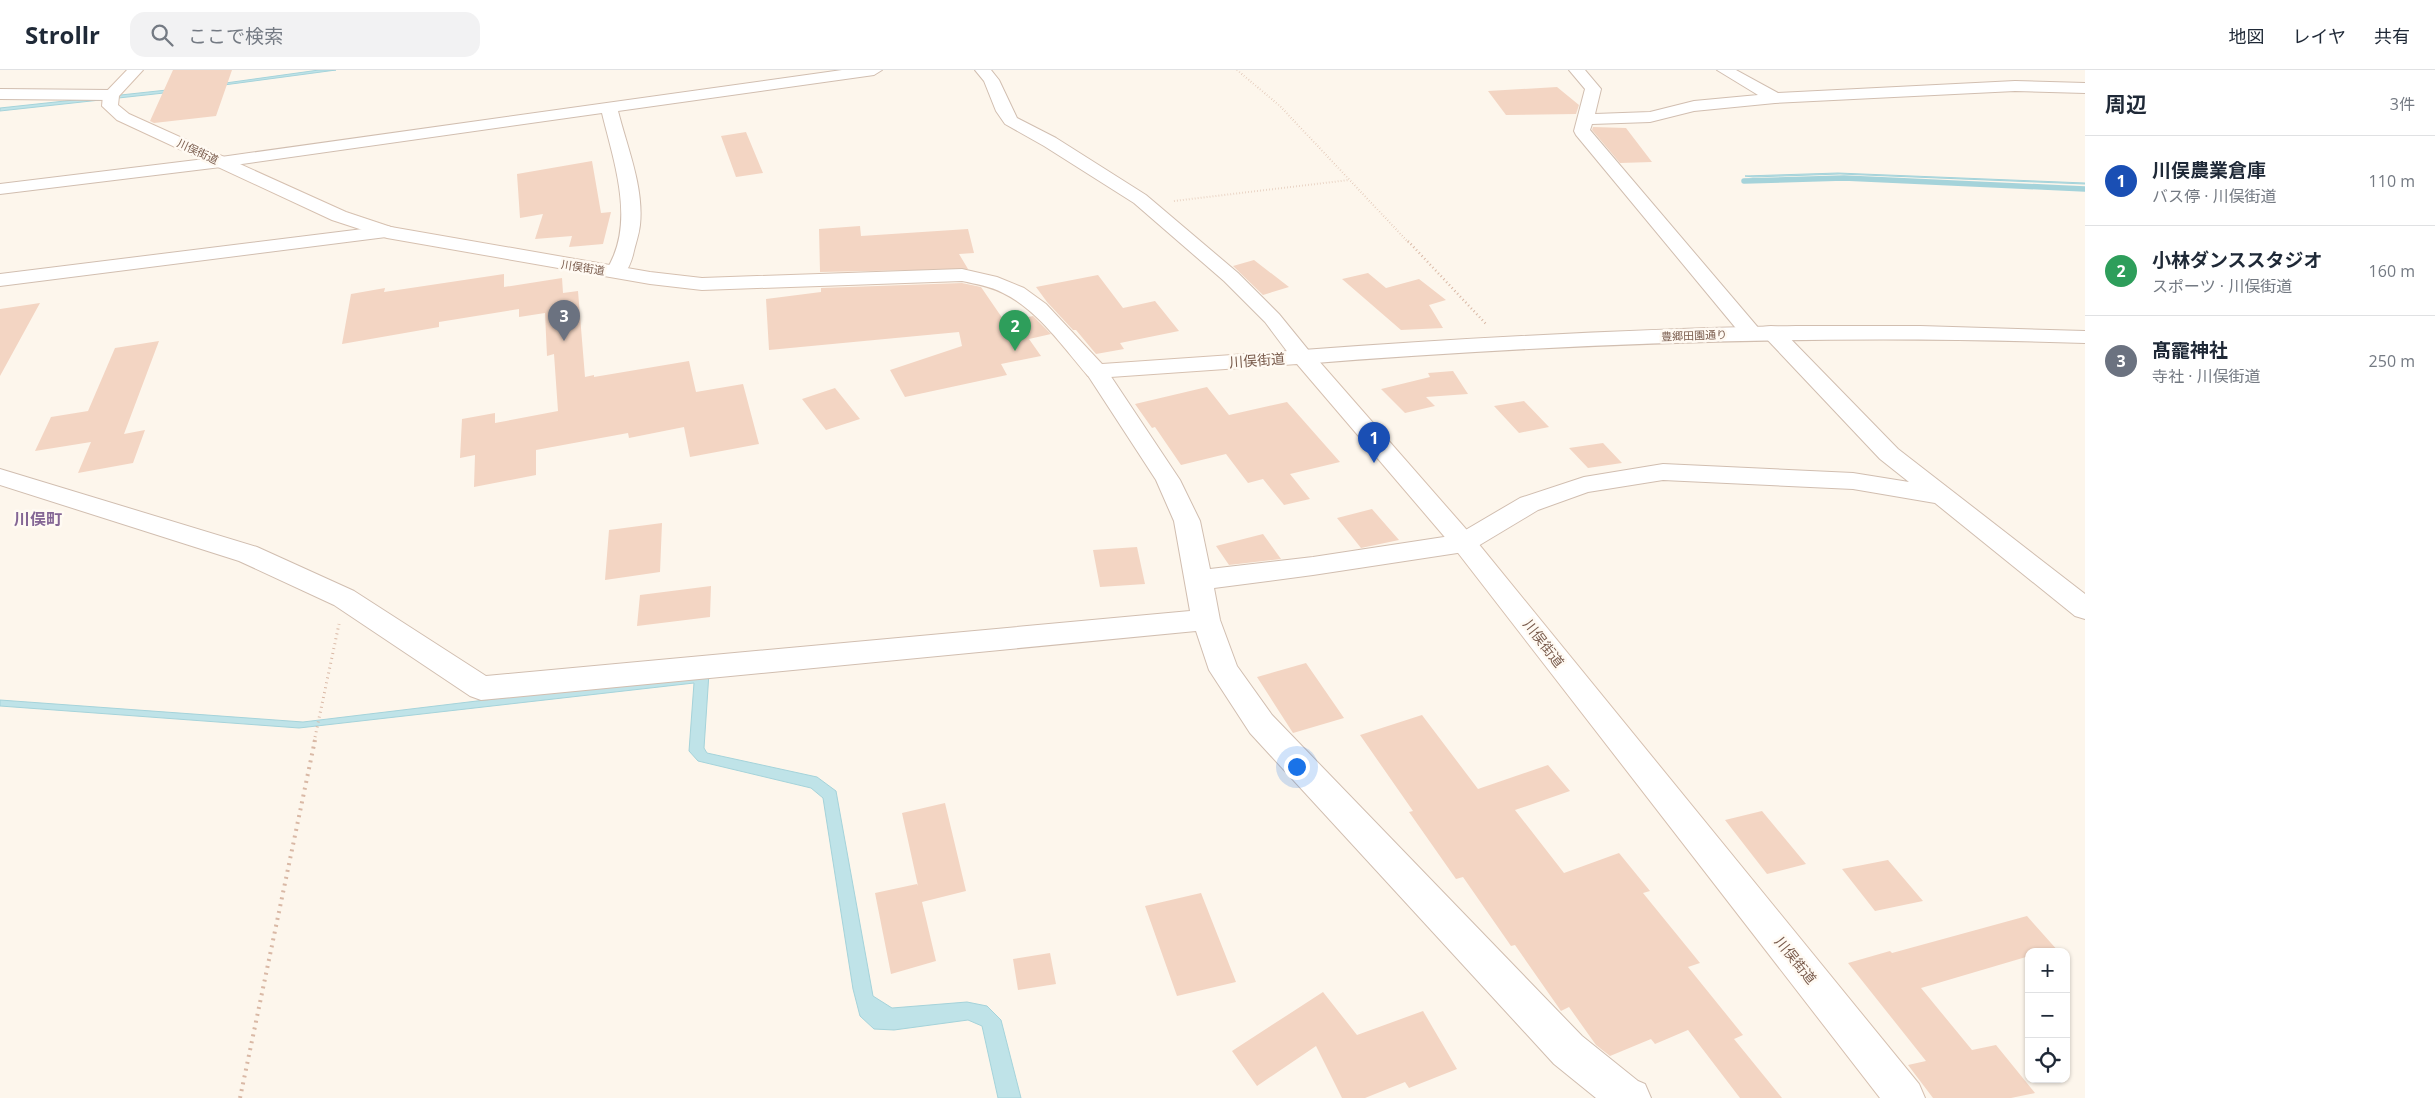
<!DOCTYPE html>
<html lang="ja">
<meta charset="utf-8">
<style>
:root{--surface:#fff;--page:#f2f2f3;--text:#1f2937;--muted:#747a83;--line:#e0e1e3;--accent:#d93025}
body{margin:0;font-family:"Open Sans","Noto Sans JP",sans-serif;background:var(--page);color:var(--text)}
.controls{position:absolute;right:15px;bottom:15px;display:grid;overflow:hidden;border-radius:10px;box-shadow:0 1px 4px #0004}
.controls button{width:45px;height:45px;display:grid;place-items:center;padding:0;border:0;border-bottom:1px solid var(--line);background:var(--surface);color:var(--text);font:25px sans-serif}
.you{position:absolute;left:1296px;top:696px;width:18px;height:18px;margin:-12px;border:4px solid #fff;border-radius:50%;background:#1a73e8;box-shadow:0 0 0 8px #1a73e833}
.badge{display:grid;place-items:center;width:32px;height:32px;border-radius:50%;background:var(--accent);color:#fff;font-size:16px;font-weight:700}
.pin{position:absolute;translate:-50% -41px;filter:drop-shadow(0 1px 2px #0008)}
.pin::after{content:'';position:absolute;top:26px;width:18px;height:15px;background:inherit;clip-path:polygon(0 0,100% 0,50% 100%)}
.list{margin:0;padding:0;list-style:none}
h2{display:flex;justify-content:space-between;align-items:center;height:65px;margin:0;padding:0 20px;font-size:21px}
h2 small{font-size:16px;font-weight:400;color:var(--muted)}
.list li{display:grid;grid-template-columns:32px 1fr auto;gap:15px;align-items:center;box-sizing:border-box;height:90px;padding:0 20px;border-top:1px solid var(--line)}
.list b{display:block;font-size:19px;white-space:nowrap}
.list p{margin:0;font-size:16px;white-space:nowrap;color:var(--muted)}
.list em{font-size:16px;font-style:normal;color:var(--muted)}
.icon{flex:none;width:28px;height:28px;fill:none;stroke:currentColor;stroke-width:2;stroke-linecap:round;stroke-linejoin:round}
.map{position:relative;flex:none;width:2085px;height:1028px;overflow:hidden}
header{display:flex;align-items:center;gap:30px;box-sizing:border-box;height:70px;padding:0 25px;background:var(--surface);border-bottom:1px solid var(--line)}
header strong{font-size:24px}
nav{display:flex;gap:28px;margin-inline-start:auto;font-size:18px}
.search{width:350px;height:45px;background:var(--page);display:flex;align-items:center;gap:12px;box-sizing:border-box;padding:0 18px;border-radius:15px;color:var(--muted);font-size:19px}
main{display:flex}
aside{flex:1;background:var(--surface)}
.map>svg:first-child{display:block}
.water{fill:#bfe3e8;stroke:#a5d3da}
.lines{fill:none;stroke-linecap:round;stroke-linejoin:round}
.stream{stroke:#a5d3da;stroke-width:5.5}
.building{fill:#f3d5c3}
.minor-casing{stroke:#d1beb0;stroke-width:2}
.tertiary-casing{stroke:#d1beb0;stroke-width:2}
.secondary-casing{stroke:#d6c0b0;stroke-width:2}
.path-far3{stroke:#d9b8a5;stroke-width:2;stroke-dasharray:0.5 2.5;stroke-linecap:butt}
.path-far2{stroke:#d9b8a5;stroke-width:2.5;stroke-dasharray:1 3;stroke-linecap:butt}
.path-far1{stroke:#d9b8a5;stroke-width:3;stroke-dasharray:1 4;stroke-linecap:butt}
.path{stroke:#d9b8a5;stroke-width:4;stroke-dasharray:2 5;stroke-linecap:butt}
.minor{fill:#fff;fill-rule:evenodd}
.tertiary{fill:#fff;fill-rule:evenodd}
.secondary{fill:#fff;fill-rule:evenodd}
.labels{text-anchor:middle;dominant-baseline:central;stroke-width:5;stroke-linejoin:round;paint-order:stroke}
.far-street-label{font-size:11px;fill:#7a5c4d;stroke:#fffaf3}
.street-label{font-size:14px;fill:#7a5c4d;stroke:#fffaf3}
.quarter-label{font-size:16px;font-weight:bold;fill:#846695;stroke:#fffaf3}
</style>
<header>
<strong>Strollr</strong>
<div class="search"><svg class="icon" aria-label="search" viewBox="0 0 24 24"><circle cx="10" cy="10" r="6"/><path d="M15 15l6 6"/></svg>ここで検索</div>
<nav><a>地図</a><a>レイヤ</a><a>共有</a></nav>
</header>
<main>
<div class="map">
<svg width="2085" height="1028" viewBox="0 0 2085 1028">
<rect width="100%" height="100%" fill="#fdf6ec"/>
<path class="water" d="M319 0H336L164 23 0 41V38L204 16Z
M1838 103 2085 113V114L1840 104 1753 107 1745 106Z
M709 603 704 678 707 683 817 707 836 721 873 926 892 938 967 932 987 936 1001 950 1021 1028H998L982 956 968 950 894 960 874 959 860 946 853 919 823 728 811 718 698 691 689 681 694 613 299 658 0 636V630L303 652Z"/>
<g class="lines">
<path class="stream" d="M1744 111 1844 108 2085 119"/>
</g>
<path class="building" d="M173 0H232L216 46 154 53 150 51Z
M1557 17 1579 35 1576 44 1506 45 1488 21Z
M1593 57 1626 58 1652 92 1620 93 1592 60Z
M746 62 763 103 736 107 721 66Z
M592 91 601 143 611 142 603 174 569 177 572 166 535 169 543 144 520 148 517 104Z
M860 156 861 166 968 159 974 183 959 184 968 199 820 202 819 159Z
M1254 190 1289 217 1263 225 1233 196Z
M1368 203 1386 218 1419 209 1446 230 1429 235 1443 258 1401 260 1342 209Z
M504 204V217L562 208 563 223 578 221 585 307 594 305V307L689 291 696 322 743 314 759 374 690 387 684 357 629 368 628 363 536 380V405L474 417 475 385 460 388 462 349 495 343V353L558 341 554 284 547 286 545 243 519 247V239L439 252V257L342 274 351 224 385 218 384 222Z
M1098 205 1123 238 1155 231 1179 261 1120 273 1124 279 1096 284 1076 260H1073L1047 232 1036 217Z
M962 213 981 217 1005 252 1033 246 1051 264 1029 269 1041 286 1001 294 1007 305 905 327 890 300 962 276 959 262 769 280 766 229 821 222V218Z
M40 233 0 306V239Z
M159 271 124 364 145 360 133 393 78 403 91 372 35 381 51 347 88 341 115 278Z
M1453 301 1468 324 1426 327 1435 336 1405 343 1381 319 1430 307 1428 303Z
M1207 317 1229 345 1287 332 1340 392 1290 404 1310 429 1284 435 1263 409 1248 413 1226 384 1181 395 1155 357 1152 358 1135 334Z
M835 318 860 349 826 360 802 329Z
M1524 331 1549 357 1519 363 1494 336Z
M1603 373 1622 393 1588 398 1569 378Z
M1372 439 1399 470 1361 478 1337 448Z
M662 453 660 502 605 510 609 460Z
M1263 464 1281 489 1229 495 1216 476Z
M1137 477 1145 514 1100 517 1093 480Z
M711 516 710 547 637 556 640 525Z
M1306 593 1344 648 1293 663 1257 607Z
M1422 645 1478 719 1548 695 1570 721 1515 740 1564 803 1619 783 1650 821 1643 823 1700 893 1688 897 1743 965 1734 969 1782 1028H1740L1688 960 1655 974 1651 969 1610 986 1596 975 1569 937 1561 941 1515 875 1511 876 1463 807 1456 809 1409 742 1413 741 1360 665Z
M945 733 966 821 922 832 936 891 891 904 875 823 917 814 918 816 902 743Z
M1762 741 1806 794 1767 804 1725 750Z
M1888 790 1923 831 1875 841 1842 799Z
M1201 823 1236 912 1177 926 1145 836Z
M2027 846 2059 882H2029V891L2026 887 1921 918 1972 980 1996 975 2035 1023 2011 1028H1933L1908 995 1926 991 1848 893 1890 881 1892 883Z
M1050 883 1056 914 1018 920 1013 889Z
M1323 922 1357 965 1423 941 1457 999 1409 1018 1405 1012 1365 1028H1342L1316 976 1257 1016 1232 981Z"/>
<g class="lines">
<g class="minor-casing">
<path id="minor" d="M842 0H882L874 5 618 41C627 77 644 117 640 155 639 165 635 175 633 185 629 199 624 210 608 206L605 202C637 155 614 93 602 43L221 97 0 124V114L221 87Z
M975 0H991L999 10 1017 48 1056 68 1146 125 1238 203 1279 244 1314 287 1311 292 1303 294 1295 292 1265 252 1224 211 1134 133 1044 76 1005 54 996 41 984 11Z
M1569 0H1585L1601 19 1595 44 1650 42 1694 31 1758 25 1717 0H1736L1778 23 2015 11 2085 13V23L2015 21 1775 33 1694 41 1650 52 1592 54 1590 60 1761 261 1763 257 1771 256 1779 257 1898 379 2085 524V549L2075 546 1935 433 1853 419 1663 410 1588 422 1538 440 1473 479 1464 482 1313 505 1214 518 1220 550 1237 596 1272 645 1582 966 1638 1011 1645 1014 1651 1028H1596L1554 994 1250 663 1209 600 1196 561 481 630 470 626 334 535 239 491 0 415V399L257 477 354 521 486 606 1190 541 1174 451 1156 410 1085 301 1088 296 1096 294 1104 296 1180 410 1200 451 1210 499 1313 487 1457 465 1520 428 1584 407 1663 394 1853 403 1909 412 1880 389 1762 264 1760 268 1752 269 1744 268 1576 65 1574 61 1585 19Z
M0 19 111 20 119 25 111 30 0 29Z
M387 156 394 158 396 162 394 166 0 216V204Z"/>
</g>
<g class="tertiary-casing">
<path id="tertiary" d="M1796 256H1920L2085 261V273C1822 264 1565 273 1303 294L1295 292 1292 287 1295 282 1303 280C1467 268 1631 259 1796 256Z"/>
</g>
<g class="secondary-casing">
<path id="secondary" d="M127 0H143L119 26 118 35 129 44 346 142 391 157 650 202 702 208 962 199 997 207 1024 218 1046 234 1102 294 1303 280 1311 282 1473 467 1919 1014 1925 1028H1880L1455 479 1297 294 1096 308 1088 306C1063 277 1038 240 1003 223 990 216 976 214 962 211L702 220 650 214 387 168 332 150 117 50 102 36 103 25Z"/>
</g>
<path class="path-far3" d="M1237 0 1280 36 1409 173
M1174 131 1349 110"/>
<path class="path-far2" d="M1408 171 1486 254"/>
<path class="path-far1" d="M314 672 339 554"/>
<path class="path" d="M240 1028 315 670"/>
<use href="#minor" class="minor"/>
<use href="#tertiary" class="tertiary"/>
<use href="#secondary" class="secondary"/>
</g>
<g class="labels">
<g class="far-street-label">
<text transform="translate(198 81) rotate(25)">川俣街道</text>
<text transform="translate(583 197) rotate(9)">川俣街道</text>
<text transform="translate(1694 265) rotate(-2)">豊郷田園通り</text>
</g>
<g class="street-label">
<text transform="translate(1257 290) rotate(-4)">川俣街道</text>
<text transform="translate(1544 573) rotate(52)">川俣街道</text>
<text transform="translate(1796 890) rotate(51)">川俣街道</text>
</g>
<g class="quarter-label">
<text x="38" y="449">川俣町</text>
</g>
</g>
</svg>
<div class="controls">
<button>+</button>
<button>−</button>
<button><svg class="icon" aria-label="locate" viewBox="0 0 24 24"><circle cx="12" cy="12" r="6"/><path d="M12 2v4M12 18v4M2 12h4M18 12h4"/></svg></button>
</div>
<div class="you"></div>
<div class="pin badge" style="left:1374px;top:393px;background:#1a4fb4">1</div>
<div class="pin badge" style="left:1015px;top:281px;background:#2e9e5b">2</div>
<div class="pin badge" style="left:564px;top:271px;background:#6b7280">3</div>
</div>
<aside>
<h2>周辺<small>3件</small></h2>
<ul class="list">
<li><span class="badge" style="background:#1a4fb4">1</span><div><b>川俣農業倉庫</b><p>バス停 · 川俣街道</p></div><em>110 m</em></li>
<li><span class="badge" style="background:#2e9e5b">2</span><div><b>小林ダンススタジオ</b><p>スポーツ · 川俣街道</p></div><em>160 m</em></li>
<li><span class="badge" style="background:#6b7280">3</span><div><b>髙靇神社</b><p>寺社 · 川俣街道</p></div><em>250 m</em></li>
</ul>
</aside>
</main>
